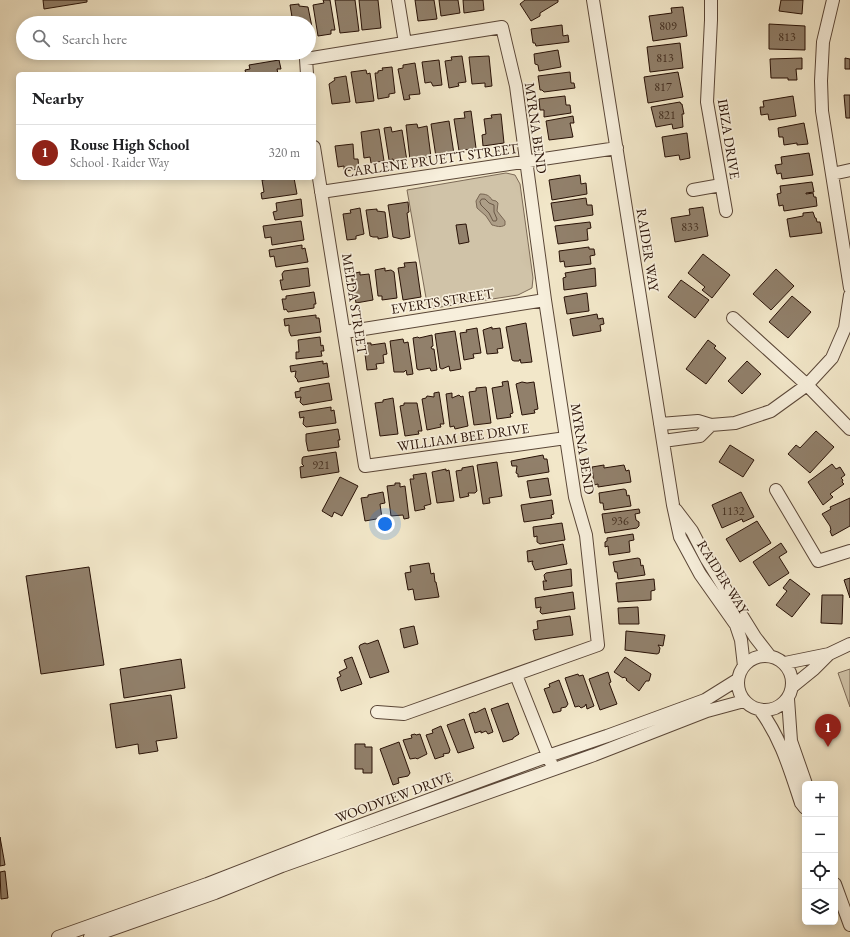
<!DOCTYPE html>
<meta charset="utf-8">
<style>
:root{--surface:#fff;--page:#f2f2f2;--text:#202124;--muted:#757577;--line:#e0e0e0;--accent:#8f2418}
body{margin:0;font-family:"EB Garamond",serif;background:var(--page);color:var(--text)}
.controls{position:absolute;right:12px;bottom:12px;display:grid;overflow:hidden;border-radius:6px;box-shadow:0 2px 10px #0003}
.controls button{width:36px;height:36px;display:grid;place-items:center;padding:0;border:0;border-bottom:1px solid var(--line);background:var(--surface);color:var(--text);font:20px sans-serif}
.you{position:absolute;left:385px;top:524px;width:14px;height:14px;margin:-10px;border:3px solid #fff;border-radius:50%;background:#1a73e8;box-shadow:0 0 0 6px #1a73e833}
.badge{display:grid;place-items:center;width:26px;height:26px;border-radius:50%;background:var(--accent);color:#fff;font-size:13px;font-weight:700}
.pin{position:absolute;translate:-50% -33px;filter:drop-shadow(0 1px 2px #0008)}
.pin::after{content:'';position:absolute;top:21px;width:14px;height:12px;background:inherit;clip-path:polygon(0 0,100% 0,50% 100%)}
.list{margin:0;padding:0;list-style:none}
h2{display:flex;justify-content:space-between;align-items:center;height:52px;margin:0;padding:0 16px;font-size:17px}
h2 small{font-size:13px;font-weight:400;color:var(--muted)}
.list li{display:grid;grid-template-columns:26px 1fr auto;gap:12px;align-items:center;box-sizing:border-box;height:56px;padding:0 16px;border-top:1px solid var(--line)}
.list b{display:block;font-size:15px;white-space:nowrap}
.list p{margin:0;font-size:13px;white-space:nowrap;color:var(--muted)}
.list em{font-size:13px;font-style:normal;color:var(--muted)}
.icon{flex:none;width:22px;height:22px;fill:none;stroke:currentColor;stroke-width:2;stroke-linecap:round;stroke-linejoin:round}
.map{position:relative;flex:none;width:850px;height:937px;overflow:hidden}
.search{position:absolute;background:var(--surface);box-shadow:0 2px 10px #0003;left:16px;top:16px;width:300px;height:44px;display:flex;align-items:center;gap:10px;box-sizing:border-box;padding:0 14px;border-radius:22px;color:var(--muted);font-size:15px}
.panel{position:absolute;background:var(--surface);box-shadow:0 2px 10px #0003;left:16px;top:72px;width:300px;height:108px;border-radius:6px}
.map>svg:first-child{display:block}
.green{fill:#d0c3a8;stroke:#7c6a57}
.water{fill:#ad9e87;stroke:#786653}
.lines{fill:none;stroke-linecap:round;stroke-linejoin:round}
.shore{stroke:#6a5846;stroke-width:1}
.building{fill:#91806b;stroke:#281106}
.minor-casing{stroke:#5a4637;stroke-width:14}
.minor{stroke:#f7efdc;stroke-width:12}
.labels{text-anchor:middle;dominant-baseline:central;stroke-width:3.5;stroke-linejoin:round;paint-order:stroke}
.number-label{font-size:12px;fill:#422d1f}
.street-label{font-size:14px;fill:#281106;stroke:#f7efdc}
</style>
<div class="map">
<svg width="850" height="937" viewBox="0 0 850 937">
<rect width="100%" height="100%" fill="#f2e7c9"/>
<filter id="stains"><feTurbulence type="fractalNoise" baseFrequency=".005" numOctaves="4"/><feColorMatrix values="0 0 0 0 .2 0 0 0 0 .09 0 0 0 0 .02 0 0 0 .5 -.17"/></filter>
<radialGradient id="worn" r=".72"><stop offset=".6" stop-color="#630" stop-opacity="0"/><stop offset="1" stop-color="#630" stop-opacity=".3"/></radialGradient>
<path class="green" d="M506 173 515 175 520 184 533 278 532 288 518 295 428 309 407 190Z
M850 669V707L838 673Z"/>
<path class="water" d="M480 194C486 194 489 195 492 200L496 201 498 203 497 211 505 221V225C500 228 497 226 492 225L486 216 477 208 476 201Z"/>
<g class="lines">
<path class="shore" d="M482 199H485L489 203 494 205V212L497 219 496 221H493L489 213 481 205 480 202Z"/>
</g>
<path class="building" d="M43 0H87V2L44 9Z
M323 0H330L335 30H331V34L318 36 313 5 324 3Z
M335 0H355L359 31 340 33Z
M359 0H378L381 28 362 30Z
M415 0H434L437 19 418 21Z
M439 0H458L460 13 441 16Z
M463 0H483L484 10 464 13Z
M525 0H558V2L540 13V16L531 21 520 4Z
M781 0H803L802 14 779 11Z
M299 4V6L308 7 313 32H309V23H293L290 5Z
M683 7 687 36 653 41 649 16 672 13 671 8Z
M769 24 805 26V50L769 49Z
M562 25 563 36 568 35 569 42 536 46 535 43H533L531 29Z
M680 43 683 68 650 72 647 47Z
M558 50 561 67 539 71 538 65 535 64 534 54Z
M462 56 466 82 458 83 459 86 449 88 445 61 452 60 451 57Z
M489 56 492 86 485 87V83L472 84 469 57Z
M802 58V69H796L797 80H788V78H771L770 59Z
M845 58 850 59V69H845Z
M279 60 281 69H277L278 74H246L245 70 250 69 249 65Z
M439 60 442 85 433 86 431 82 425 83 422 62Z
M415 63 420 94 409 95 410 99 404 100 398 69 403 68V65Z
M392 67 395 93 389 94V97L378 99 375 73H378V71L383 70 382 68Z
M366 70 367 74 370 73 374 101 356 103 351 72Z
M570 72 571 83H574L575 88 544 92 542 90H540L538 76Z
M678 72 683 97 648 103 644 77Z
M346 76 350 102 332 104 329 84 335 80 334 78Z
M844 95H850V118H846Z
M565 96 566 105H570L571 113 544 117V110H540L539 99Z
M793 96 796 116 769 120 768 114 761 115 760 107H764L763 101Z
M680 102 681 104H682L684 114H682L683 127 673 129 672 124 656 127 651 107Z
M471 111 476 148 459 151 454 119 465 118 464 112Z
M501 114 504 143 483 146 482 135 486 134 484 119 492 118 491 115Z
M573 116 574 123H570L573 137 549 140 546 121Z
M449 121 454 154 436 157 431 124Z
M804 123 808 144 797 145V143L784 145 783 137H779L778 128Z
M417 124 418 128 427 126 431 157 410 160 406 125Z
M391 127 392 132 402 130 407 161 394 163 393 159 389 160 384 128Z
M379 129 384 161 371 163 370 157 364 158 361 132Z
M687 133 690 158 680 160 679 155 665 157 662 137Z
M353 144 354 159H358L359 169 344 171V166L338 167 335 146Z
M809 153 813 175 782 179 781 173 777 174 775 165 782 164 781 157Z
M580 175 581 184 586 183 587 194 552 200 549 180Z
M277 178H294L297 194 262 199 261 193 264 192 262 180Z
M812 182 814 192 806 193V194L813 193 814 197H816L817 206 784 211 783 205 779 206 777 194 781 193 780 186Z
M586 198 587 205H592L593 215 554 221 551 203Z
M301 199 303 216 275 220 273 212 277 211 276 203Z
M408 202 409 212 407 213 410 237 401 239 393 237 388 205Z
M703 207 708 236 675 242 671 218 690 215 689 209Z
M360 208 364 234 356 236V239L347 240 343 214 351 213 350 210Z
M377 209V211L385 212 388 237 378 239V237H373L370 236 366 210Z
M813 212 815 218H816L817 222H820L822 233 790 237 787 219 803 216V213Z
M301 221 304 240 272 245 271 237 265 238 263 226Z
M590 222 591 228 587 229 588 240 558 244 555 226Z
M466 224 469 242 459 244 456 225Z
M302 245V249L305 248 308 262 276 267 274 256 270 257 269 250Z
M589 247V249H594L595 255 590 256 591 264 565 267 564 261 560 262 559 251Z
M703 254 730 275 712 298 702 290 705 287 688 273Z
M416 262 421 297 403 300 398 268 405 267 404 263Z
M308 268 310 286 282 290 280 280H283L282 274 284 271Z
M385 268V271L391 270 394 272 397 298 382 300V296H378L375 270Z
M595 268 596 286 564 290 563 278 566 277 565 273Z
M776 269 794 286 771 310 753 294Z
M360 272V275L369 274 373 300 356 303 351 274Z
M681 280 709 300 695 318 668 297Z
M314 292 316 304H314V308L288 312 286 309 284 310 282 299H286V296Z
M587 293 589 311 567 314 564 297Z
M792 296 811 312 788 338 769 322Z
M597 314 598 319 603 318 604 324 600 325 601 331 573 336 570 319Z
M316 315V318H319L321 332 291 336 289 331V325L285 326 284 319Z
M526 323 532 362 521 363 520 359 519 361H514L512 360 506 327Z
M492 327V329L500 328 503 348 497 349 498 353 487 354 483 330Z
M477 328 481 353 473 354 474 358 464 360 460 333 467 332 466 330Z
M455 331 461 369 450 371 449 366 442 369 440 368 435 334Z
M432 335 433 346 431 347 432 349H434L437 370 431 371 430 368 419 370 417 369 413 338 418 337 419 338Z
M320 337 321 346 323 345 324 351H321L322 356 296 359V352H299L298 340Z
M403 339 404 343 408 342 413 374 407 375 406 370 404 372H394L390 341Z
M708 340 716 346 714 348 726 358 706 384 686 369Z
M367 343H371V345L385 343 387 354 383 355 384 363 376 364 377 369 367 370 364 346 367 345Z
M323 361V364L327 363 329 377 298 382 297 379 295 377 296 371 291 372 290 366Z
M747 361 761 374 742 394 728 381Z
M508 381 513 413 510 414 511 417 497 419 492 388 503 386 502 382Z
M522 382 527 383 534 382 538 409 534 410 535 413 522 415 516 384Z
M329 383 332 400 303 405 300 402 301 397 296 398 295 392 300 391V388Z
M486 387 491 423 474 425 469 392 476 391V388Z
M439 392 444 424H440L441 427 427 430 422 399 426 398 427 396 434 397V393Z
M452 393V398L459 395 461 397 463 396 468 426 455 429 454 426 450 427 446 394Z
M393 398 398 434 380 436 375 403 383 402V400Z
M404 403H417L422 431H418L419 434 405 436 400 406 404 405Z
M331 407V411L334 410 336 423 306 427 303 424 304 417 300 418 299 412Z
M338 429 340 440H338L339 447 308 451 306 441V434Z
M816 431 834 447 810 473 788 454 796 445 800 448Z
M730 445 754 460 743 477 719 462Z
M336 452 339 472 301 478 300 467 304 466 302 464V459L303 457Z
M543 455 544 459H547L549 472 518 477V474L516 473 517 466H512L511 461Z
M497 462 502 496 489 498 490 503 483 504 477 465Z
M832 464 836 469 840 467 845 475 841 478 843 480 842 482 844 484 830 494 833 497 823 505 808 482Z
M604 465V468L624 465 626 471 629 470 631 482 598 487V484L594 485 592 467Z
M473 466 477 491 475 493H468L469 496 460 498 456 471 462 470V468Z
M446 469V471L449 470 454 501 437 503 432 472Z
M426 473 431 504 424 506 425 509 415 511 410 479H414L413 475Z
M340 477 358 486 342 516 334 512 332 517 322 511Z
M548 478 551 495 530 498 527 481Z
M395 483H400V487L405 486 409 518 404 519 403 515 391 516 387 486 395 485Z
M624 489 626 490 627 496 629 495 631 506 604 510 603 503H600L599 493Z
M383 492 385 503 380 504 382 518 365 521 361 498 368 497V495Z
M741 492 754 517 743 522 742 519 722 528 712 505Z
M850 498V526L832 536 830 531 831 530 830 526 822 514 831 509 830 507Z
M552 500 554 514 551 515 552 518 524 522 521 505Z
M639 509 640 513 635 514 636 520 639 522V526L637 528 605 533 602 514Z
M757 521 771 543 740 562 726 539Z
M562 523 565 540 540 544 537 542V536L534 537 533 527Z
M633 534 634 540 629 541 630 552 609 555 608 546 605 547V542L607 541V538Z
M781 543 787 552 779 557 789 573 769 586 753 562Z
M563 544 567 564 535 570 532 563 533 561 528 562 527 551Z
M638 558 640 559 641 566 643 565 645 575 618 579 617 572H615L613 562Z
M429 563 431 574 434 573 435 582H436L439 597 415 600 413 589 408 590 405 573 411 572 410 566Z
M89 567 104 665 41 674 26 576Z
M571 569 572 586 544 590 543 581H547L545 580 544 575 546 573Z
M850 578V598L844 580Z
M654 579 655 590 651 591V600L618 602 616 583Z
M790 579 810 594 792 617 776 605 787 591 783 588Z
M573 592 575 609 542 614 540 612 541 607 536 608 535 598Z
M822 595H843L842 624 821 623Z
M638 607 639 624H619L618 608Z
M570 616 573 635 535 640 533 630 538 629 537 621Z
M414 626 418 644 404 648 400 629Z
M626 631 665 635 663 646 658 645 660 648 659 653 657 654 625 650Z
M378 640 389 672 370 678 359 647 360 645 365 643 367 644Z
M352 657 362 684 341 691 337 678 341 676 339 672 347 668 344 660Z
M625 657 651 674 649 681H646L639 691 626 680 627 679 624 677 623 678 614 672Z
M181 659 185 688 124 698 120 669Z
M608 672 611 682 609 683 617 704 600 710 589 679Z
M578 674 579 676 583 675 594 706 587 709 586 704 585 706 581 708 579 706 575 707 565 678Z
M559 680 568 704 566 707 561 708V711L553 713 544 689 550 687 549 684Z
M171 695 177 738 156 741 158 751 139 754 138 744 116 748 110 704Z
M508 703 519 734 513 738V739L503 742 491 709Z
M485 708 493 732 488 734 486 731 481 733V731L475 733 469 714 474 712 475 713Z
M464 719 474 748 458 753 447 725Z
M441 726 450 750 449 753 443 754 444 756 435 759 426 735 433 733 432 730Z
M415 734 416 735 420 734 427 754 417 759 416 758 410 759 403 740 412 738 411 735Z
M399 742 410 773 408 776 398 778 399 783 393 785 380 749Z
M355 744H365V747H372V773H363V769H355Z
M0 837 5 865 0 866Z
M5 871 8 898 1 899 0 872Z"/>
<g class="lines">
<g class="minor-casing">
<path id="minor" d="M398 0 405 43
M593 0 673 505 680 537 700 574 736 625 741 640 744 666
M711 0V20L707 102 726 211
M833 0 823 42 821 81 822 111 850 288
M307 74 306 59 502 27 516 86 545 300 575 497 586 535 598 645 404 714 377 712
M314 147 365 466 566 438
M832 174 850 170
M693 190 721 185
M321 192 617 148
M733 318 807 385 850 429
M345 332 545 300
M660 424 698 421 711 425 735 423 771 411 807 385 832 358 845 328 850 295
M663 441 700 436 711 425
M776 490 818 561 850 551
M676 510 692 531 706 558 755 637 769 655
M738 683a27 27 0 1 1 54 0a27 27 0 1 1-54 0Z
M785 663 829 654 850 644
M516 675 551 763
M793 686 814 669 829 654
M788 699 791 741 806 784
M760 710C781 738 790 770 801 803L805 808
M835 884 850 925
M58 937 207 884 336 834 548 756 607 736 705 700 737 680
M90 937 215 893 282 866 594 755 707 711 744 701"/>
</g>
<use href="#minor" class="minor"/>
</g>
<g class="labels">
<g class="number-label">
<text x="668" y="26">809</text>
<text x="787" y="37">813</text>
<text x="665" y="58">813</text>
<text x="663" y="87">817</text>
<text x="667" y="115">821</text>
<text x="690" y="227">833</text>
<text x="321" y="465">921</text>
<text x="733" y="511">1132</text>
<text x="620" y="521">936</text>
</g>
<g class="street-label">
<text transform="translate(536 128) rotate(82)">MYRNA BEND</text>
<text transform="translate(729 139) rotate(81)">IBIZA DRIVE</text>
<text transform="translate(431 160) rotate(-8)">CARLENE PRUETT STREET</text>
<text transform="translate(648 250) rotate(81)">RAIDER WAY</text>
<text transform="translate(442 301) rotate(-9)">EVERTS STREET</text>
<text transform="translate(355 304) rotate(81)">MELDA STREET</text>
<text transform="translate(463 437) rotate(-8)">WILLIAM BEE DRIVE</text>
<text transform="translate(583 449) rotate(81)">MYRNA BEND</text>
<text transform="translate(723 577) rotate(58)">RAIDER WAY</text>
<text transform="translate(394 797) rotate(-20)">WOODVIEW DRIVE</text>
</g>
</g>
<rect width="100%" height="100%" filter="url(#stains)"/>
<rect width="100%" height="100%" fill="url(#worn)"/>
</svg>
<div class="controls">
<button>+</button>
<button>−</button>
<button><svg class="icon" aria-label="locate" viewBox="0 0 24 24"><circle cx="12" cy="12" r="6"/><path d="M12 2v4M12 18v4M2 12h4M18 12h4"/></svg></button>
<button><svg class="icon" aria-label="layers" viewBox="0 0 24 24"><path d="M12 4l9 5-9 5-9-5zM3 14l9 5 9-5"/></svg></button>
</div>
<div class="you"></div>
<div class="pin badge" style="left:828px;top:747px">1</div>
<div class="search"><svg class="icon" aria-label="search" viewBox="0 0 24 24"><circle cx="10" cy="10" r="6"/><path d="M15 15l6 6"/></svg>Search here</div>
<section class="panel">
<h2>Nearby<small></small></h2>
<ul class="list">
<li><span class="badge">1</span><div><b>Rouse High School</b><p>School · Raider Way</p></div><em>320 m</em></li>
</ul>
</section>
</div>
